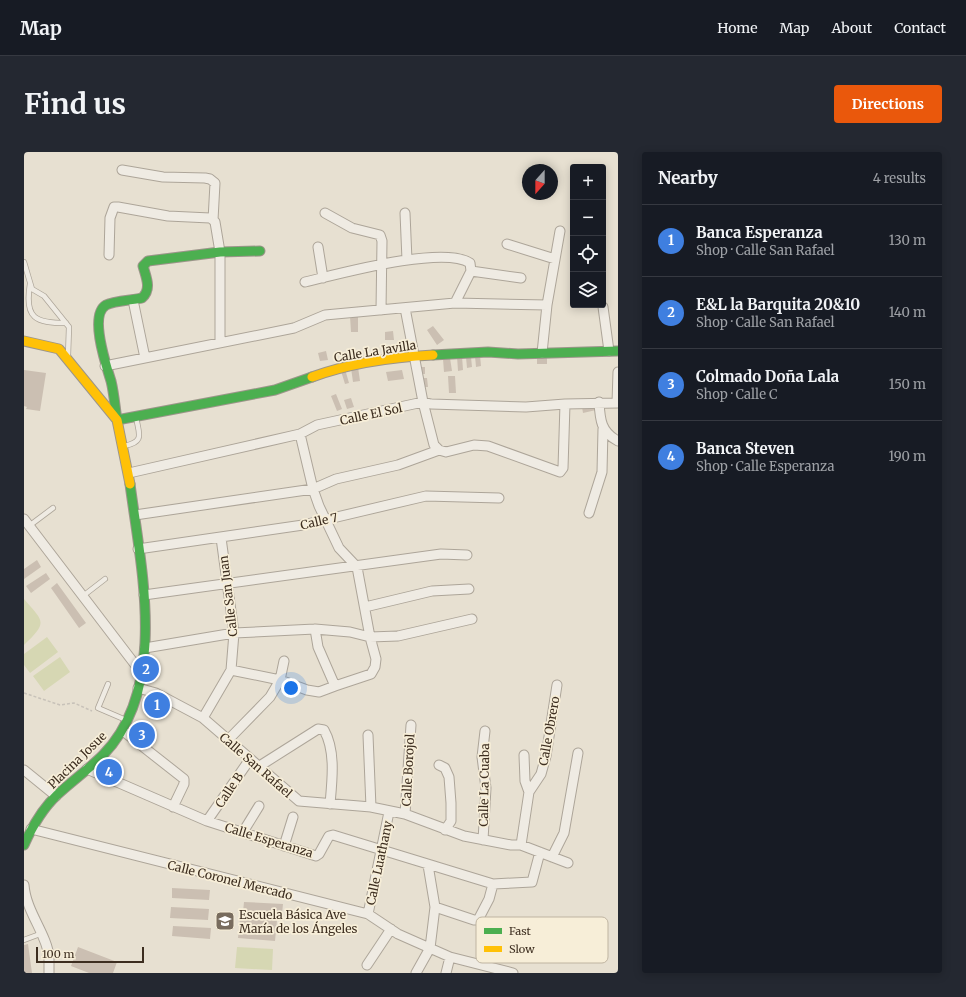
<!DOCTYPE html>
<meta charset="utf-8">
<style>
:root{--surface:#171b24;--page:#242831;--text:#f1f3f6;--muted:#9ea1a6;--line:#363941;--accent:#ea580c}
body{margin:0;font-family:Merriweather,serif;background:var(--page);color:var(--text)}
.controls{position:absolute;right:12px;top:12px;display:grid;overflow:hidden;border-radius:4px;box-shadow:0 2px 10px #0003}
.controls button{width:36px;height:36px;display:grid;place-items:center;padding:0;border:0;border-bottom:1px solid var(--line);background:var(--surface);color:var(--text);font:20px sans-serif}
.compass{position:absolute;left:498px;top:12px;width:36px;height:36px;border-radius:50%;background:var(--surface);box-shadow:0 2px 10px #0003;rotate:201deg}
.scale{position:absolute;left:12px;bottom:10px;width:108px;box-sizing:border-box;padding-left:4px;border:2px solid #3d2e20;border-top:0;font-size:11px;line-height:14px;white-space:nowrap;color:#3d2e20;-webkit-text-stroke:3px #f7eed8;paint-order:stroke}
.you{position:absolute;left:267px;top:536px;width:14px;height:14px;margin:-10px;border:3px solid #fff;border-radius:50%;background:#1a73e8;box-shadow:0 0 0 6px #1a73e833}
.badge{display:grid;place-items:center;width:26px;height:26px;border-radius:50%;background:var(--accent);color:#fff;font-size:13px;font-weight:700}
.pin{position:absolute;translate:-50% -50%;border:2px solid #fff;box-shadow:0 1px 4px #0006}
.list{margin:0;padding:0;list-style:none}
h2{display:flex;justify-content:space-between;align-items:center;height:52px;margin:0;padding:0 16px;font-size:17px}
h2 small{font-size:13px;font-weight:400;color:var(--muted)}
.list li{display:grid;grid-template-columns:26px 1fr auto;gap:12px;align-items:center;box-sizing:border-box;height:72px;padding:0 16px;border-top:1px solid var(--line)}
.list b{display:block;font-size:15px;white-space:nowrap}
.list p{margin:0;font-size:13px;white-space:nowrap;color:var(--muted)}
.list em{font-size:13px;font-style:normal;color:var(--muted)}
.icon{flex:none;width:22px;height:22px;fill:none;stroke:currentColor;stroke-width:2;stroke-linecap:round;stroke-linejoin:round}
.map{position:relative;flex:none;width:594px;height:821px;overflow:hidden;border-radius:4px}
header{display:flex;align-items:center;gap:24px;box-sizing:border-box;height:56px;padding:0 20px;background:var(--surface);border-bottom:1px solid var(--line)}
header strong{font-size:19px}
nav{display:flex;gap:22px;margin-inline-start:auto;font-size:14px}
.intro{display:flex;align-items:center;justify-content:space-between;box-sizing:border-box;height:96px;padding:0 24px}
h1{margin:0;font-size:28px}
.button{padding:10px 18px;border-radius:4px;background:var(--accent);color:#fff;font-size:14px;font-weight:700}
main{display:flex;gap:24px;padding:0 24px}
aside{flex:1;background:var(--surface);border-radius:4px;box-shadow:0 2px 10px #0003}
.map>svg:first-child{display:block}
.green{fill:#d6d7b3}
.building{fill:#cbbfb2}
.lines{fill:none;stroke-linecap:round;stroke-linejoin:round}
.lane-casing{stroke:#ada599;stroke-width:6}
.street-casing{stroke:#ada599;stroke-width:11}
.fast-casing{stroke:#9c958a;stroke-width:11}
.slow-casing{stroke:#9c958a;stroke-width:11}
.path{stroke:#c8c2b9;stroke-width:1.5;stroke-dasharray:3 2;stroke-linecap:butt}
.lane{stroke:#efebe3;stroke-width:4.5}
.street{stroke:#efebe3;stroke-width:9}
.fast{stroke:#4caf50;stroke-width:9}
.slow{stroke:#ffc107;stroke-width:9}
.labels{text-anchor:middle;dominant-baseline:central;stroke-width:3.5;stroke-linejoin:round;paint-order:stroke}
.street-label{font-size:12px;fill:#3d2e20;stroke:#f7eed8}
.poi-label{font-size:12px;fill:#3d2e20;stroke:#f7eed8;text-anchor:start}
.key{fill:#f7eed8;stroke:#bfb4a1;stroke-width:1}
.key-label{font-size:11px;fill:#3d2e20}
</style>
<header>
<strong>Map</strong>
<nav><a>Home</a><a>Map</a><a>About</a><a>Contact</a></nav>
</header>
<div class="intro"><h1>Find us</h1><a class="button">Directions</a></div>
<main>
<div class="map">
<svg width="594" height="821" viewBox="0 0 594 821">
<rect width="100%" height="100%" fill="#e7e0d1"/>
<path class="green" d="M0 447C20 470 24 470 0 493Z
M23 485 34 500 6 521 0 513V502Z
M36 505 46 520 20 539 9 524Z
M213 795 249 797 248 818 211 816Z"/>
<path class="building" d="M326 164H334V180H327Z
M409 174 420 188 413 193 403 178Z
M369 179 370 188H361V180Z
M302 199 304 208 296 209 294 201Z
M456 203 457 214 452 215 451 204Z
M433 204H438L439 218 434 219Z
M513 204 523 205V212H513Z
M442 205H447L448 215 443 216Z
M426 206 428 219 420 220 419 207Z
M334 215 336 229 329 230 327 216Z
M394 215H401V222H394Z
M321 217 325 231 321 232 317 219Z
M0 218 22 221 16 259 2 257 3 255 0 254Z
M378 218 380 227 364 229 362 220Z
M424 224H431L432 241H425Z
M396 226H403L404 235H397Z
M312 242 318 257 313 259 307 244Z
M327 246 330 255 323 257 320 248Z
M571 253 572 258 559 261 558 255Z
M13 408 17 415 0 427V417Z
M22 421 26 427 7 441 2 434Z
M33 431 62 471 55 476 27 436Z
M117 578 123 582 120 587 114 583Z
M84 617 88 620 86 623 82 621Z
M148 736 186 738 185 748 148 746Z
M220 750 259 752 258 762 219 760Z
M147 755 185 757 184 768 146 766Z
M216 766 253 768 251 789 214 786Z
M149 774 187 776 186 787 148 784Z
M4 792 8 821H0V793Z
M54 795 93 810 89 821H65L47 814Z"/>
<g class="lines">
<g class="lane-casing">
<path id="lane" d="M0 110 8 137 20 144 45 175 44 204
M6 132C0 167 12 171 42 171
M100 294C121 290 115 282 112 265
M5 374 29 356
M59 444 81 427
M84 532 74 556 102 568
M0 788 16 782"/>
</g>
<g class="street-casing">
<path id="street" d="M98 18 139 25 181 26 186 27 191 31 189 68 191 70 196 100V190
M301 61 328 76 356 83 358 89 357 158
M381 61 383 108
M483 92 531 107
M294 95 299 126
M85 103 86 66 90 55H94L144 64 186 66 189 68
M447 119 497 126
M281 130C315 122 419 93 446 111L447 119 431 151
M109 148 121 206
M579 155 585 199
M381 156 399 250 410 293 415 298 422 300 450 293 464 294 536 320 539 316 541 252
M518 201 523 153 536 79
M81 214 270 176 301 163 431 151 523 153
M575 250C576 268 577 280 594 289
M593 251 594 220
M276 282 289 337 295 354 315 396 333 415 346 485 352 507 351 515 347 522 311 534
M105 321 276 282 293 273 399 250 407 252 502 255 541 252 594 251
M565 361 578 320 579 277
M111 363 289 337 312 327 374 313 415 298
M0 367 116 519
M114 397 279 373 402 344 475 346
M120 443 417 402 443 403
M341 455 408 439 445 437
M121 496 210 481 291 477 326 480 346 485 374 484 448 467
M207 518 256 528 283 538 295 540 311 534 294 495 291 477
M114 536 132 541 179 566 275 649 347 655 381 662 440 684 487 693H497L544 711
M179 566 207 518 210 481 197 386
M99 579 160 627V632L149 655
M344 583 347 655
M204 588 246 545 256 528 260 509
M500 603 501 629 505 640
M415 613 421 616 425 625 427 651V669L421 678
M234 615 294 577 300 578C312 599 308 629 306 652
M63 617 183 669 292 704 295 702 305 684 309 683 469 732 508 730 516 700
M0 618 32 644
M381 662 387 573
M183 669 226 607
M7 677 344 762 374 782 426 805 489 821
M219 680 235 654
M459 688 462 636 458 605 461 579
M497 693 505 640 517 622 522 604 533 533
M260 694 269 665
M528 705 540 681 554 601
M0 733C2 760 23 782 25 805 25 810 25 816 25 821
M411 755 450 768H454L465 747 469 732
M344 762 365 660
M343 813 367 777
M392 821 406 796 411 755 404 713
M422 821 426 805"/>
</g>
<g class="fast-casing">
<path id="fast" d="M236 99 196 100 124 109 119 114C122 125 128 137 118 146 109 148 89 149 82 153 65 163 82 213 87 229 90 241 91 255 93 268L251 238 288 225
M409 203 464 200 494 202 594 199
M0 693C8 675 19 656 33 643 48 629 65 617 79 603 145 536 117 416 106 332"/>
</g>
<g class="slow-casing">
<path id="slow" d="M0 189 35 197 93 268 106 332
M288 225C326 211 369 205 409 203"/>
</g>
<path class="path" d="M0 541 36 553 50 551 68 559"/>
<use href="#lane" class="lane"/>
<use href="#street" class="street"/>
<use href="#fast" class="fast"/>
<use href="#slow" class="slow"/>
</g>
<defs>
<g id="school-square" transform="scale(1)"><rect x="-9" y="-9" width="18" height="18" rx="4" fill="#786c5e" stroke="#f7eed8"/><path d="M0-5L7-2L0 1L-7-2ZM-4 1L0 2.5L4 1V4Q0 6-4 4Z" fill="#fff"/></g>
</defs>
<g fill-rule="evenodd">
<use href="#school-square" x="201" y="769"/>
</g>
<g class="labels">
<g class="street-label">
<text transform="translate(351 199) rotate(-9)">Calle La Javilla</text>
<text transform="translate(347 262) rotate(-12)">Calle El Sol</text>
<text transform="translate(295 369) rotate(-13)">Calle 7</text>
<text transform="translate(204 444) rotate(-97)">Calle San Juan</text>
<text transform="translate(525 579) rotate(-80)">Calle Obrero</text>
<text transform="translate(53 608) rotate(-44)">Placina Josue</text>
<text transform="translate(232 613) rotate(41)">Calle San Rafael</text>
<text transform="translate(384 618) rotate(-87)">Calle Borojol</text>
<text transform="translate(460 633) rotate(-89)">Calle La Cuaba</text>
<text transform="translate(205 638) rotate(-56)">Calle B</text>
<text transform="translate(245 688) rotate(17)">Calle Esperanza</text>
<text transform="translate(355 711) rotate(-78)">Calle Luathany</text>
<text transform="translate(206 728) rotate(14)">Calle Coronel Mercado</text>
</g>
<g class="poi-label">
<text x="215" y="762">Escuela Básica Ave<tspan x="215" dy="14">María de los Ángeles</tspan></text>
</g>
</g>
<rect x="452" y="765" width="132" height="46" rx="6" class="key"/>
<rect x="460" y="776" width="18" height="6" fill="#4caf50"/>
<rect x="460" y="794" width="18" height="6" fill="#ffc107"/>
<g class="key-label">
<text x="485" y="783">Fast</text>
<text x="485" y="801">Slow</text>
</g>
</svg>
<div class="controls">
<button>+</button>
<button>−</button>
<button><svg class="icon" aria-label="locate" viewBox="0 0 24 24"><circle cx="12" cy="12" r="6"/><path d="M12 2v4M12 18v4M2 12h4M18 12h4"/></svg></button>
<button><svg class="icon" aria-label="layers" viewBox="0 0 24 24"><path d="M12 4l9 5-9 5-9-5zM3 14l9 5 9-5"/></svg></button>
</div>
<svg class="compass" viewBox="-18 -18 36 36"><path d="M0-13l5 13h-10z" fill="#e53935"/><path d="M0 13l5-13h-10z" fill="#9ea1a6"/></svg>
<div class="scale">100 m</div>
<div class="you"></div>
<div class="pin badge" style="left:133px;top:553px;background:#3f7fe0">1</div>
<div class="pin badge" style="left:122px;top:517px;background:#3f7fe0">2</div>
<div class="pin badge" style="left:118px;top:583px;background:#3f7fe0">3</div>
<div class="pin badge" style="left:85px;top:620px;background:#3f7fe0">4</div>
</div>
<aside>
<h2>Nearby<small>4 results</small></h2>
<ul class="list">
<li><span class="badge" style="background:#3f7fe0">1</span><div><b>Banca Esperanza</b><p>Shop · Calle San Rafael</p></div><em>130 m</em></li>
<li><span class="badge" style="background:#3f7fe0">2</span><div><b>E&amp;L la Barquita 20&amp;10</b><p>Shop · Calle San Rafael</p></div><em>140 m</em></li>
<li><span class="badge" style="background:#3f7fe0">3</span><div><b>Colmado Doña Lala</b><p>Shop · Calle C</p></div><em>150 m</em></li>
<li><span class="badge" style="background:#3f7fe0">4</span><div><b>Banca Steven</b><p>Shop · Calle Esperanza</p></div><em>190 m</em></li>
</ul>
</aside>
</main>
